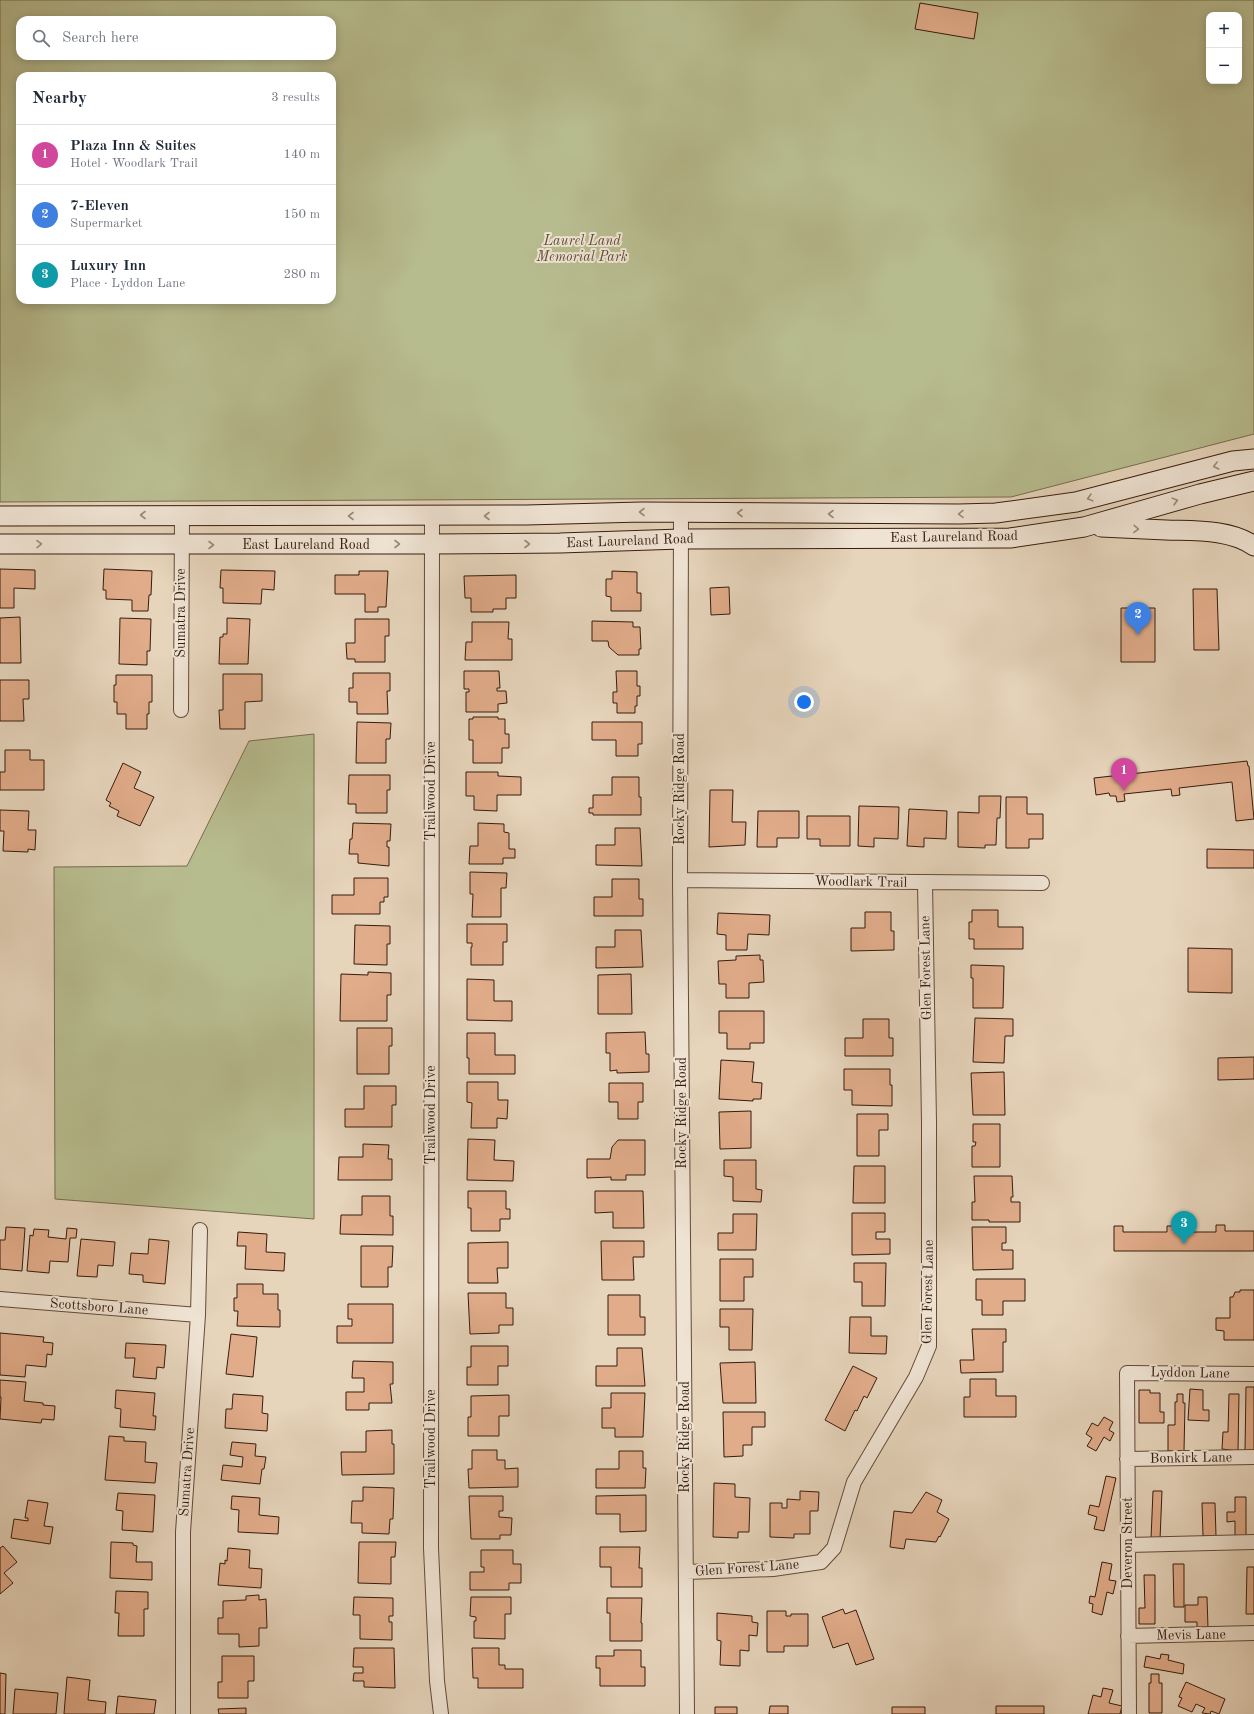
<!DOCTYPE html>
<meta charset="utf-8">
<style>
:root{--surface:#fff;--page:#f2f2f3;--text:#1f2937;--muted:#747a83;--line:#e0e1e3;--accent:#db2777}
body{margin:0;font-family:"Old Standard TT",serif;background:var(--page);color:var(--text)}
.controls{position:absolute;right:12px;top:12px;display:grid;overflow:hidden;border-radius:8px;box-shadow:0 2px 10px #0003}
.controls button{width:36px;height:36px;display:grid;place-items:center;padding:0;border:0;border-bottom:1px solid var(--line);background:var(--surface);color:var(--text);font:20px sans-serif}
.you{position:absolute;left:804px;top:702px;width:14px;height:14px;margin:-10px;border:3px solid #fff;border-radius:50%;background:#1a73e8;box-shadow:0 0 0 6px #1a73e833}
.badge{display:grid;place-items:center;width:26px;height:26px;border-radius:50%;background:var(--accent);color:#fff;font-size:13px;font-weight:700}
.pin{position:absolute;translate:-50% -33px;filter:drop-shadow(0 1px 2px #0008)}
.pin::after{content:'';position:absolute;top:21px;width:14px;height:12px;background:inherit;clip-path:polygon(0 0,100% 0,50% 100%)}
.list{margin:0;padding:0;list-style:none}
h2{display:flex;justify-content:space-between;align-items:center;height:52px;margin:0;padding:0 16px;font-size:17px}
h2 small{font-size:13px;font-weight:400;color:var(--muted)}
.list li{display:grid;grid-template-columns:26px 1fr auto;gap:12px;align-items:center;box-sizing:border-box;height:60px;padding:0 16px;border-top:1px solid var(--line)}
.list b{display:block;font-size:15px;white-space:nowrap}
.list p{margin:0;font-size:13px;white-space:nowrap;color:var(--muted)}
.list em{font-size:13px;font-style:normal;color:var(--muted)}
.icon{flex:none;width:22px;height:22px;fill:none;stroke:currentColor;stroke-width:2;stroke-linecap:round;stroke-linejoin:round}
.map{position:relative;flex:none;width:1254px;height:1714px;overflow:hidden}
.search{position:absolute;background:var(--surface);box-shadow:0 2px 10px #0003;left:16px;top:16px;width:320px;height:44px;display:flex;align-items:center;gap:10px;box-sizing:border-box;padding:0 14px;border-radius:12px;color:var(--muted);font-size:15px}
.panel{position:absolute;background:var(--surface);box-shadow:0 2px 10px #0003;left:16px;top:72px;width:320px;height:232px;border-radius:12px}
.map>svg:first-child{display:block}
.green{fill:#b7bc8f;stroke:#776c4e;fill-rule:evenodd}
.building{fill:#e1ac8a;stroke:#371c0e}
.lines{fill:none;stroke-linecap:round;stroke-linejoin:round}
.street-casing{stroke:#634a39;stroke-width:16}
.secondary-casing{stroke:#371c0e;stroke-width:21}
.street{stroke:#efe3d3;stroke-width:14}
.secondary{stroke:#efe3d3;stroke-width:19}
.oneway{stroke:#9c897a}
.labels{text-anchor:middle;dominant-baseline:central;stroke-width:4;stroke-linejoin:round;paint-order:stroke}
.park-label{font-size:14px;font-style:italic;fill:#5d4c35;stroke:#efe3d3}
.street-label{font-size:14px;fill:#371c0e;stroke:#efe3d3}
</style>
<div class="map">
<svg width="1254" height="1714" viewBox="0 0 1254 1714">
<rect width="100%" height="100%" fill="#e6d4bb"/>
<filter id="stains"><feTurbulence type="fractalNoise" baseFrequency=".005" numOctaves="4"/><feColorMatrix values="0 0 0 0 .2 0 0 0 0 .09 0 0 0 0 .02 0 0 0 .5 -.17"/></filter>
<radialGradient id="worn" r=".72"><stop offset=".6" stop-color="#630" stop-opacity="0"/><stop offset="1" stop-color="#630" stop-opacity=".3"/></radialGradient>
<path class="green" d="M0 0H1254V434L1011 497 0 502ZM1209 15H1239V81H1209ZM20 20H332V56H20ZM20 76H332V300H20Z
M314 734V1219L55 1199 54 867 187 866 249 741Z"/>
<path class="building" d="M920 3 978 13 974 39 915 29Z
M0 569 35 570V589L14 588V608H0Z
M104 569 152 571 151 595H149L148 611H132V600L106 599V590H103Z
M221 570 275 571 274 590 262 589 261 604 223 603V588H220Z
M359 571H388L386 607H378V612H365V594H335V575H359Z
M612 571 637 572V593H641V611H611V597L606 596V579H612Z
M516 575V598H506V609H493V612H471V598H465L464 576Z
M729 587 730 614 711 615 710 588Z
M1193 589H1217L1219 650H1194Z
M1121 608H1155V662H1121Z
M20 617 21 663H0V618Z
M120 618 151 619 150 651H147V665L119 664Z
M227 618 250 619 248 664H219L220 637H223V634H227Z
M355 619H389V636H385V662H355V659H347L346 643H355Z
M592 621 633 622V627H640L641 649H639V655H618L609 647 608 641H592Z
M472 622H509L508 639H512V660H465L466 642H472Z
M464 671H499L500 688H497V691H506L507 703 498 704V712H466V692H469V689H464Z
M616 671H637V686H640V696H637V706H635V713H617V703H613V692H617Z
M353 673H390V691H387L388 714H357V702H349V688H353Z
M223 674H262V701L245 702V729H220L219 710H223Z
M116 675H152V702H149V714H147V729H126V714H117V702H114V685H116Z
M0 680H29V699H23L24 721H0Z
M473 717H498V719H505V734H509V748H502V763H473V740H469V719H473Z
M357 722 391 723 390 739H386V763H356Z
M592 722H642V744H638V756H616V740H592Z
M5 750H30V760H44V790H0V772H5Z
M1247 761 1248 766H1249L1254 819 1236 821 1232 782 1179 788 1180 795 1172 796 1171 789 1124 794 1125 801 1117 802 1116 796H1110L1109 793 1096 795 1094 778Z
M123 763 141 772 134 788 154 797 140 826 117 816 119 811 109 806 111 803 106 800Z
M466 772H498V776L521 777V795H497V811L474 810V796H466Z
M349 775H390V790H387V813H356V804H348Z
M612 777H639V797H641V815H593V813H589V808H593V795H612Z
M710 790H733L732 822H746L745 845 709 847Z
M979 796H1001L1000 818H997L996 845H985V848L958 847V812L979 813Z
M1006 797H1027V814H1043V839H1029V848H1006Z
M859 806 899 807 898 839 874 838V847L858 846Z
M909 809 947 811 946 839 924 838V847L907 846Z
M0 810 29 811 28 830H36L35 850 28 849V852L3 851 4 831H0Z
M758 811H799V838H777V847H757Z
M807 816H850V846H820V839H807Z
M353 823 391 824 390 841H387V847H389V866L358 863V854H349L350 839H352Z
M478 823 504 824V832L509 833V849H515V858H503V864H469L470 846H478Z
M615 828H640L642 866 596 865V845H615Z
M1207 849 1254 850V868H1207Z
M470 872 507 873 506 888H501V917H472L473 894H470Z
M354 878H388V897H384V902H380V914H332V895H354Z
M612 879H639V899H643V916H594V897H612Z
M972 910H998V927H1023V949H974V939H969V922H972Z
M865 912H891V931H894V950L851 951V928H865Z
M718 913 770 915 769 935 748 934 747 950H726V935L717 934Z
M467 924H507V942H503V965H471V947H472V943H467Z
M355 925 390 926V944H387V965L354 964Z
M615 930H641L643 967 596 968V947H615Z
M1188 948 1232 949V993L1188 992Z
M760 955V960H763L764 982 749 983V998H726V984H719L718 961 736 960V956Z
M971 965 1004 966 1003 1008H973V978H971Z
M368 972 391 973V995H387V1021H340L341 974 368 975Z
M631 974 632 1014H598V975Z
M467 979 494 980V1001H512V1021L467 1020Z
M719 1011H764V1043H750V1049H727V1033H719Z
M975 1018 1013 1019V1036H1005L1004 1063 973 1062Z
M863 1019H889V1038H893V1056H845V1038H863Z
M357 1028H392V1046H389V1074H357Z
M645 1032 646 1054H649V1072L617 1073V1070L610 1071V1053H606V1033Z
M467 1033H495V1055H515V1074H469V1058H467Z
M1254 1057V1079L1218 1080V1058Z
M721 1060 754 1062 752 1082 762 1083 761 1099H753V1101L719 1099Z
M844 1069H890V1085H892V1106L852 1105V1090H844Z
M1004 1072 1005 1115H973L971 1073Z
M467 1082H498V1100H508L507 1119 497 1118V1128H471L472 1103 467 1102Z
M609 1083H643V1102H638V1119H618V1102H609Z
M364 1086H396V1105H392V1127H345V1109H364Z
M751 1111V1148L720 1149 719 1112Z
M857 1114H888V1130H879V1156H857Z
M973 1124H1000V1167H972V1146H975L976 1142H973Z
M468 1139 495 1140 494 1160 514 1161 513 1181 467 1180Z
M618 1140H645V1175H626V1180H611V1177L587 1178V1159H610L612 1147Z
M363 1144 389 1145 388 1159H392V1180H338L339 1157H363Z
M724 1160H756V1189L762 1190 761 1202 733 1201V1177L724 1176Z
M854 1166H885V1203H853Z
M974 1176H1012L1013 1197H1011V1202H1020V1222H989V1220H972V1202H975Z
M468 1191H506V1209H510V1219H500V1231H471V1208H468Z
M595 1191H643L644 1228H613V1212L595 1213Z
M362 1196H390V1216H393V1235L340 1234 341 1215H362Z
M852 1213H885V1232H876V1239H890V1254L852 1255Z
M733 1214H757L756 1250H718V1233H733Z
M1216 1225H1225V1231H1254V1251H1114V1226H1123V1232H1167V1226H1177V1232H1216Z
M6 1227 25 1228 22 1271 0 1269V1240H5Z
M972 1227H1006V1243H1002V1250H1013V1269L973 1270Z
M67 1228 77 1229 76 1238H70L68 1262 50 1261 49 1273 27 1271 30 1235 33 1236 34 1229 49 1230 48 1237 66 1239Z
M238 1232 267 1234 266 1252 285 1253 284 1271 245 1269 246 1246H237Z
M81 1239 115 1242 113 1266 98 1265 97 1277 77 1276Z
M149 1239 169 1241 165 1284 143 1282V1275L129 1274 131 1253 148 1254Z
M601 1241H644V1257H633L634 1280H602Z
M508 1242V1268H497L498 1283H468V1243Z
M361 1246H393L392 1267H388V1287H361Z
M720 1259H753V1277H744V1301H720Z
M854 1263H886L885 1306H862V1282H854Z
M976 1279H1025V1301H1003V1315H982V1300H976Z
M237 1284H263V1294H278V1310H280V1327L237 1326 238 1311H234V1298H237Z
M1240 1290H1254V1340H1224V1331L1216 1330V1318H1230V1297H1233L1235 1292H1240Z
M468 1293H506V1308H513V1325H499V1333L470 1334Z
M608 1295H640V1317H645V1335H608Z
M348 1304H393V1343H337V1326H352V1319H348Z
M720 1309H753L752 1350H729V1327H720Z
M850 1317H871V1336H887L886 1354 849 1353Z
M972 1329H1006V1342H1003V1372L961 1373 960 1360H974Z
M0 1333 44 1337 43 1342 53 1343 52 1355 47 1354 46 1367 26 1365 25 1377 0 1375Z
M231 1334 257 1337 253 1377 226 1374Z
M126 1343 166 1345 164 1368 157 1367 156 1379 133 1377 135 1358H125Z
M471 1346H508V1366H498V1385H467V1367H471Z
M617 1348H642L645 1386H596V1366H617Z
M353 1361 393 1362V1384H390L392 1403H369V1410H346V1392H364V1378H352Z
M755 1362 756 1403H723L720 1363Z
M853 1366 877 1378 867 1398 864 1396 857 1411 855 1410 845 1431 825 1420Z
M970 1379H996V1396H1016V1417H964V1397H970Z
M0 1380 26 1382 24 1401 43 1403V1405L55 1406 54 1420 42 1419 41 1423 0 1419 1 1397H0Z
M1246 1387H1254V1452H1245Z
M1190 1389 1203 1390V1410H1209V1421L1188 1420Z
M116 1390 155 1393 153 1416H156L155 1430 120 1427 121 1409 115 1408Z
M1139 1390H1150V1393H1160V1412H1164V1423H1139Z
M611 1393H645L643 1437H615V1428H602V1408H611Z
M233 1394 263 1396 262 1413 268 1414 267 1431 225 1428 226 1409H232Z
M1177 1394H1183V1403H1185L1184 1451H1168V1425H1175V1402H1177Z
M1229 1394H1239L1238 1451 1222 1449 1223 1432H1228Z
M509 1395V1416H499V1436H468V1417H471V1396Z
M723 1412H765V1427H752V1445H743V1456L724 1457Z
M1104 1417 1113 1422 1109 1430 1114 1433 1110 1441 1104 1437 1096 1451 1087 1446 1092 1438 1086 1434 1092 1423 1098 1426Z
M392 1430V1444H394V1474L342 1475 341 1452H366V1431Z
M109 1436 124 1437V1441L146 1442 145 1462 157 1463 155 1483 105 1480Z
M232 1442 256 1444 255 1456 266 1457 264 1469H262L260 1484 221 1480 223 1465 242 1467 243 1457 230 1455Z
M472 1450H497V1460H505V1469L518 1468V1487L469 1488 468 1469H472Z
M619 1451H643V1468H646L645 1488H596V1469H619Z
M1106 1476 1116 1478 1104 1531 1094 1529 1097 1517 1088 1514 1090 1505 1099 1507Z
M714 1483 735 1484V1497L750 1498 749 1532H738V1538L713 1537Z
M363 1487 394 1488 393 1519H390L389 1534 362 1533V1523H351L352 1501H363Z
M800 1491 819 1492 818 1511H810V1534H794V1538L770 1537V1503H782V1508H787V1499L800 1500Z
M1153 1491H1162L1160 1540 1151 1539Z
M926 1492 942 1500 937 1512 949 1519 940 1537 939 1536 936 1542 906 1539 904 1549 890 1547 894 1511 912 1513Z
M118 1493 155 1495 153 1532 122 1530 123 1511 116 1510Z
M646 1495V1531L620 1532V1514H596V1496Z
M232 1496 260 1498 259 1515 279 1517 278 1534 238 1532 239 1510 231 1509Z
M469 1496H503V1511H499V1517L512 1518 511 1535H500V1539H471Z
M1235 1497H1246V1541H1235V1521L1227 1522V1512H1235Z
M28 1500 48 1503 44 1526 53 1527 50 1544 11 1538 14 1519 28 1521V1518H25Z
M1202 1503H1215L1216 1536H1203Z
M111 1542 133 1543V1545L137 1546 136 1562H152V1580L110 1578Z
M359 1542H396L395 1557H391V1584L358 1583Z
M3 1546 17 1562 4 1573 13 1583 0 1594V1548Z
M600 1547H640L639 1568H642V1587H611V1567H600Z
M228 1548 250 1550 249 1568 262 1569 261 1588 218 1585 220 1563 225 1564V1560L227 1561Z
M481 1550H513V1564H521V1583H509V1590H470V1572H484V1567H481Z
M1102 1562 1112 1564 1109 1580 1116 1581 1113 1594 1107 1592 1102 1615 1092 1612 1093 1604 1089 1603 1090 1596 1095 1597Z
M1173 1564H1184V1607H1174Z
M1247 1567H1254V1614H1246Z
M1144 1575H1155V1624H1139V1608H1145Z
M116 1591 148 1592V1609H144V1636H118L119 1613H115Z
M259 1595V1600L266 1599 267 1628H259V1646L239 1647V1634H218V1618H223V1601L246 1600V1596Z
M354 1597 393 1598V1616H389V1622H392V1640L360 1639V1615H353Z
M471 1597H511V1614H505V1639L474 1638V1621H476V1617L470 1616Z
M1198 1597H1207L1208 1628H1197V1622H1185V1605H1198Z
M607 1598H642L641 1623H642V1641H610V1613H607Z
M843 1609 845 1614 856 1610 874 1659 856 1665 848 1643 833 1648 822 1617Z
M767 1611H786V1616H791V1614H808V1646H784V1652H767Z
M717 1613 752 1616V1622L758 1623 757 1636 749 1635V1651L740 1650V1666L720 1665 721 1641 717 1640Z
M354 1648H394L395 1688 364 1687V1681H353L354 1673H363V1667H353Z
M472 1648H499V1665H505V1669H523V1688H478V1678H473Z
M614 1650H641V1667H645V1686H600V1668H596V1656H614Z
M1161 1654 1169 1655 1168 1660 1184 1664 1183 1674 1144 1667 1146 1656 1160 1659Z
M222 1656H254V1681H248V1698H218V1682H222Z
M0 1673 6 1674 5 1714H0Z
M1151 1674H1159V1683H1162V1713H1149V1683H1151Z
M67 1677 90 1680 88 1700 106 1702 105 1714H64Z
M1186 1682 1225 1699 1219 1714 1211 1711 1210 1714 1202 1713 1205 1708 1196 1704 1192 1712 1178 1706 1182 1698 1179 1697Z
M1103 1688 1113 1690 1109 1703 1122 1706 1120 1714H1088L1093 1695 1101 1697Z
M15 1689 58 1693 56 1714H13Z
M118 1696 156 1700 154 1714H116Z
M770 1706H788V1714H769Z
M996 1706H1044V1714H996Z
M715 1707H737V1714H715Z
M892 1707H925V1714H892Z
M246 1708V1714H219L218 1709Z"/>
<g class="lines">
<g class="street-casing">
<path id="street" d="M681 513 680 880 687 1714
M432 516 431 1548 437 1681 441 1714
M181 710 182 515
M680 880 1042 883
M0 1299 198 1315
M1127 1459 1254 1457
M1128 1545 1254 1542
M686 1572 773 1569 821 1562 834 1548 854 1482 916 1377 929 1346V1122L925 883
M1128 1636 1254 1633
M183 1714V1532L198 1315 200 1230
M1129 1714 1127 1373 1254 1374"/>
</g>
<g class="secondary-casing">
<path id="secondary" d="M0 516 526 515 642 512 959 514 996 513 1076 502 1233 461 1254 459
M1101 527C1123 528 1145 529 1166 530 1195 531 1230 529 1254 546
M0 544H431L560 543 681 539 1010 538 1084 527 1200 494 1254 481"/>
</g>
<use href="#street" class="street"/>
<use href="#secondary" class="secondary"/>
</g>
<defs><path id="oneway-chevron" d="M-2-3.5L2.5 0L-2 3.5" fill="none" stroke-width="1.6" stroke-linecap="round" stroke-linejoin="round"/></defs>
<g class="oneway">
<use href="#oneway-chevron" transform="translate(1216 466) rotate(166)"/>
<use href="#oneway-chevron" transform="translate(1090 498) rotate(165)"/>
<use href="#oneway-chevron" transform="translate(1175 501) rotate(-15)"/>
<use href="#oneway-chevron" transform="translate(642 512) rotate(-180)"/>
<use href="#oneway-chevron" transform="translate(740 513) rotate(-180)"/>
<use href="#oneway-chevron" transform="translate(831 514) rotate(-180)"/>
<use href="#oneway-chevron" transform="translate(961 514) rotate(179)"/>
<use href="#oneway-chevron" transform="translate(143 515) rotate(180)"/>
<use href="#oneway-chevron" transform="translate(351 516) rotate(-180)"/>
<use href="#oneway-chevron" transform="translate(487 516) rotate(180)"/>
<use href="#oneway-chevron" transform="translate(1136 529) rotate(2)"/>
<use href="#oneway-chevron" transform="translate(39 544) rotate(-1)"/>
<use href="#oneway-chevron" transform="translate(397 544)"/>
<use href="#oneway-chevron" transform="translate(527 544)"/>
<use href="#oneway-chevron" transform="translate(211 545)"/>
</g>
<g class="labels">
<g class="park-label">
<text x="582" y="241">Laurel Land<tspan x="582" dy="16">Memorial Park</tspan></text>
</g>
<g class="street-label">
<text transform="translate(954 537) rotate(-1)">East Laureland Road</text>
<text transform="translate(630 541) rotate(-2)">East Laureland Road</text>
<text x="306" y="545">East Laureland Road</text>
<text transform="translate(181 613) rotate(-90)">Sumatra Drive</text>
<text transform="translate(680 789) rotate(-90)">Rocky Ridge Road</text>
<text transform="translate(431 791) rotate(-90)">Trailwood Drive</text>
<text transform="translate(861 882) rotate(1)">Woodlark Trail</text>
<text transform="translate(926 968) rotate(-91)">Glen Forest Lane</text>
<text transform="translate(682 1113) rotate(-90)">Rocky Ridge Road</text>
<text transform="translate(431 1115) rotate(-90)">Trailwood Drive</text>
<text transform="translate(928 1292) rotate(-89)">Glen Forest Lane</text>
<text transform="translate(99 1307) rotate(4)">Scottsboro Lane</text>
<text transform="translate(1190 1373) rotate(1)">Lyddon Lane</text>
<text transform="translate(685 1437) rotate(-90)">Rocky Ridge Road</text>
<text transform="translate(431 1439) rotate(-90)">Trailwood Drive</text>
<text transform="translate(1191 1458) rotate(-1)">Bonkirk Lane</text>
<text transform="translate(187 1472) rotate(-86)">Sumatra Drive</text>
<text transform="translate(1128 1543) rotate(-90)">Deveron Street</text>
<text transform="translate(747 1568) rotate(-4)">Glen Forest Lane</text>
<text transform="translate(1191 1635) rotate(-1)">Mevis Lane</text>
</g>
</g>
<rect width="100%" height="100%" filter="url(#stains)"/>
<rect width="100%" height="100%" fill="url(#worn)"/>
</svg>
<div class="controls">
<button>+</button>
<button>−</button>
</div>
<div class="you"></div>
<div class="pin badge" style="left:1124px;top:791px;background:#d1479c">1</div>
<div class="pin badge" style="left:1138px;top:635px;background:#3f7fe0">2</div>
<div class="pin badge" style="left:1184px;top:1244px;background:#0f9aa8">3</div>
<div class="search"><svg class="icon" aria-label="search" viewBox="0 0 24 24"><circle cx="10" cy="10" r="6"/><path d="M15 15l6 6"/></svg>Search here</div>
<section class="panel">
<h2>Nearby<small>3 results</small></h2>
<ul class="list">
<li><span class="badge" style="background:#d1479c">1</span><div><b>Plaza Inn &amp; Suites</b><p>Hotel · Woodlark Trail</p></div><em>140 m</em></li>
<li><span class="badge" style="background:#3f7fe0">2</span><div><b>7-Eleven</b><p>Supermarket</p></div><em>150 m</em></li>
<li><span class="badge" style="background:#0f9aa8">3</span><div><b>Luxury Inn</b><p>Place · Lyddon Lane</p></div><em>280 m</em></li>
</ul>
</section>
</div>
